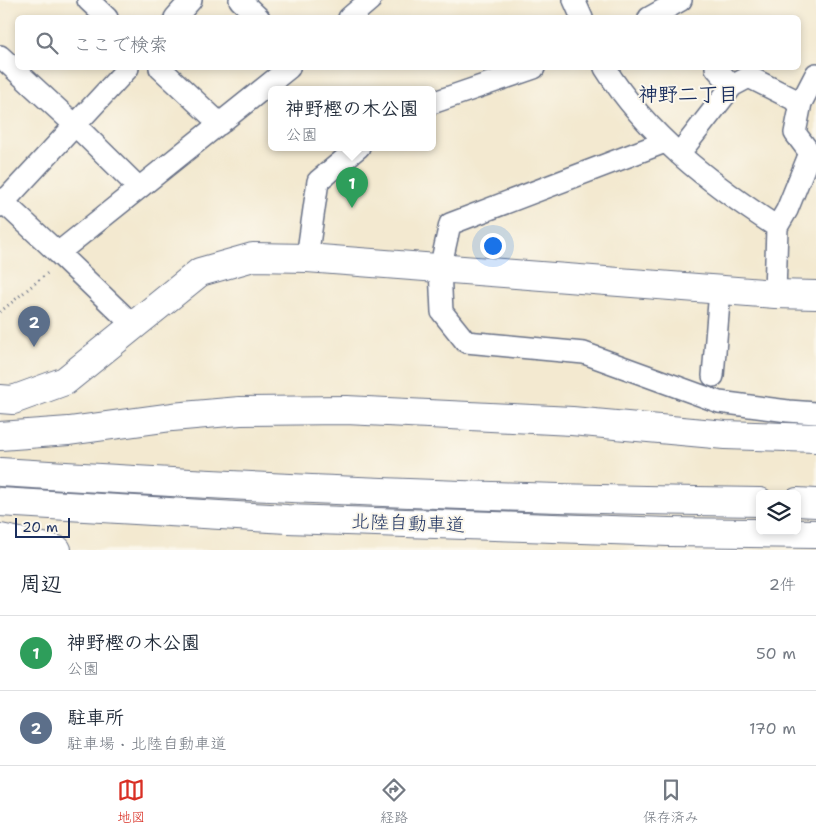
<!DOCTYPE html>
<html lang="ja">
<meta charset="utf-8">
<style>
:root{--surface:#fff;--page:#f2f2f3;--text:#1f2937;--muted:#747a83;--line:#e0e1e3;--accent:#d93025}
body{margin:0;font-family:"Shantell Sans","Klee One",sans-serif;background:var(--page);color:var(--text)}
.controls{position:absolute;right:15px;bottom:15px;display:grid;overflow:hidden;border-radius:8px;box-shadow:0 2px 8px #0003}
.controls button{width:45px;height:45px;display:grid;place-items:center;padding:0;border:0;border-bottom:1px solid var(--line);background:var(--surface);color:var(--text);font:25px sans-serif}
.scale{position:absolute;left:15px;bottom:12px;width:55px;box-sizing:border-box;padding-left:5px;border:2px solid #1b2f5e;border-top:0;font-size:14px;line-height:18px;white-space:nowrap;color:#1b2f5e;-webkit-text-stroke:4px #fbf7ec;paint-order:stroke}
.you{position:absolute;left:492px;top:245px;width:18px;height:18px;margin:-12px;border:4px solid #fff;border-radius:50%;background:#1a73e8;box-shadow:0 0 0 8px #1a73e833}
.badge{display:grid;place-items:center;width:32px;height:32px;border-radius:50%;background:var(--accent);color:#fff;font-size:16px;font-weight:700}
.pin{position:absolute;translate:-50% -41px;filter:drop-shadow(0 1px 2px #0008)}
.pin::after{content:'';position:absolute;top:26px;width:18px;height:15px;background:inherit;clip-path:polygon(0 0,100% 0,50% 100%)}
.popup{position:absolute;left:268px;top:86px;width:168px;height:65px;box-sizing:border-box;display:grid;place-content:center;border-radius:8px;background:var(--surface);filter:drop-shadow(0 1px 4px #0005);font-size:16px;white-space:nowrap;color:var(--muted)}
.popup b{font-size:19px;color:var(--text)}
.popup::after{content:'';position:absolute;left:50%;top:100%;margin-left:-10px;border:10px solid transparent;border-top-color:var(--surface)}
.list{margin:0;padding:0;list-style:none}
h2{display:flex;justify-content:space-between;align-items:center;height:65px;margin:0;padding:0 20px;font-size:21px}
h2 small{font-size:16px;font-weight:400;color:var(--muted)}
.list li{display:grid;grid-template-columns:32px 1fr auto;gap:15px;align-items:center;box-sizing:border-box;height:75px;padding:0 20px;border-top:1px solid var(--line)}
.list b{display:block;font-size:19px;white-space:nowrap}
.list p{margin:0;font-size:16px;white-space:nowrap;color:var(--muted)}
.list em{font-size:16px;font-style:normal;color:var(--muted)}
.icon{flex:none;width:28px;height:28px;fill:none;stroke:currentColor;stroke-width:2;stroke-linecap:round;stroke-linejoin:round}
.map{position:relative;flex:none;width:816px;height:550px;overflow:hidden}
.search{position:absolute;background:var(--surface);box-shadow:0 2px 8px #0003;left:15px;right:15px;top:15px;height:55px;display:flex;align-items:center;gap:12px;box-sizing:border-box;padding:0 18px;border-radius:8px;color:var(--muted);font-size:19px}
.sheet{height:215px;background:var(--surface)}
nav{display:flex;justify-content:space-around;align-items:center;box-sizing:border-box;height:70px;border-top:1px solid var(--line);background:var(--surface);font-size:14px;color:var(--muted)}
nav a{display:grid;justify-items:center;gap:2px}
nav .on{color:var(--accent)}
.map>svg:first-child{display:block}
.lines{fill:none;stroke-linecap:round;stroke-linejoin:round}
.street-casing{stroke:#677086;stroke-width:24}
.secondary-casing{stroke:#677086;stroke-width:30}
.highway-casing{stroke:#677086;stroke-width:30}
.path{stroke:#677086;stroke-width:3;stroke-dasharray:1 4;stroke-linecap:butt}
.street{stroke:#fff;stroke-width:21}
.secondary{stroke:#fff;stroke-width:28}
.highway{stroke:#fff;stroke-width:28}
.labels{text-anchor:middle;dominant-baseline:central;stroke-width:4;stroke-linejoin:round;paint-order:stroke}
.street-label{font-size:19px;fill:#1b2f5e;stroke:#fbf7ec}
.neighbourhood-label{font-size:20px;font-weight:bold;fill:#1b2f5e;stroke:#fbf7ec}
</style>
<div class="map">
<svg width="816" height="550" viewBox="0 0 816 550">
<rect width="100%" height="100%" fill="#fbf7ec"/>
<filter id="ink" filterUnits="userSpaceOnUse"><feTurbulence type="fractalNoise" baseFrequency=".02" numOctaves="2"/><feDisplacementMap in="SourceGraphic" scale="10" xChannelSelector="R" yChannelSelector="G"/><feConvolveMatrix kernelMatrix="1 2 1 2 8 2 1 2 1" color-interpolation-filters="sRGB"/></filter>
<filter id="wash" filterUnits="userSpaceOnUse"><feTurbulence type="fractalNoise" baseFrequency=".0096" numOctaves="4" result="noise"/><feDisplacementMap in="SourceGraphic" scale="20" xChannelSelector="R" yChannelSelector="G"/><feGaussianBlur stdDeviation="1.12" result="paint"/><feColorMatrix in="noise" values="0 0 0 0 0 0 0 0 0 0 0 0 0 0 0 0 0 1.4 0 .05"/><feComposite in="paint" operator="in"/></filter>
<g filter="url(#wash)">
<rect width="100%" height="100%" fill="#f3e9d0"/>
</g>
<g filter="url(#ink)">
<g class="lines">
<g class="street-casing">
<path id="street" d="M88 0 107 18
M240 0 259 18
M574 0 582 18
M175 18 191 0
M349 18 370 0
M649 18 681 0
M0 56 75 125 139 188
M160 68 220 124
M605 68C647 135 711 184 777 227
M716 68 732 86 749 77 801 103
M432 103 534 68
M665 142 450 224 440 269 442 312 466 342 584 353 719 402 788 411 816 413
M810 153 795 133 801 103 816 74
M679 154 732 86
M0 199 58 253 289 68
M0 206 128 68
M58 253 134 326
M307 258 318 181 359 147
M775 294 777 227 787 210 810 153 816 154
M713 376 720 290"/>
</g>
<g class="secondary-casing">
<path id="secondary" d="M0 399 13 400 65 381 200 272 253 257 307 258 775 294 816 295"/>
</g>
<g class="highway-casing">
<path id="highway" d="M0 436 69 431 172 417 240 411 346 410 572 421 725 435 816 438
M0 472C253 488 506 499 760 502
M0 502 287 519 669 532 816 534
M797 502 816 503
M0 538 57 550"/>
</g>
<path class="path" d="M0 312 50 271"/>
<use href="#street" class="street"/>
<use href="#secondary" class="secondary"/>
<use href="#highway" class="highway"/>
</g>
</g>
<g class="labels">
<g class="street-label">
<text transform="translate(408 523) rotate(2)">北陸自動車道</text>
</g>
<g class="neighbourhood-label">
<text x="688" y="94">神野二丁目</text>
</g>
</g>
</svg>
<div class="controls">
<button><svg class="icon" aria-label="layers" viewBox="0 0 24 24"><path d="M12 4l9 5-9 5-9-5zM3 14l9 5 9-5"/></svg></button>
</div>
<div class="scale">20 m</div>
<div class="you"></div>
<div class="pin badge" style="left:352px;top:208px;background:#2e9e5b">1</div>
<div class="popup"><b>神野樫の木公園</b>公園</div>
<div class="pin badge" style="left:34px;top:347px;background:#5c6f8a">2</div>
<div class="search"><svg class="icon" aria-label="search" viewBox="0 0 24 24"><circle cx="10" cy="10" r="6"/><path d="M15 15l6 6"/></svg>ここで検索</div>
</div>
<section class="sheet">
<h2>周辺<small>2件</small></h2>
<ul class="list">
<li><span class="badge" style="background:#2e9e5b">1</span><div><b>神野樫の木公園</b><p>公園</p></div><em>50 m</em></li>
<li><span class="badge" style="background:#5c6f8a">2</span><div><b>駐車所</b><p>駐車場 · 北陸自動車道</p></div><em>170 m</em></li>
</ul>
</section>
<nav>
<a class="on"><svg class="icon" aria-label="map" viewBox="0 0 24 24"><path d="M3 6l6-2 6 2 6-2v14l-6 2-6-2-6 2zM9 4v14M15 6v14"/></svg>地図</a>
<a><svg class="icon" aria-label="directions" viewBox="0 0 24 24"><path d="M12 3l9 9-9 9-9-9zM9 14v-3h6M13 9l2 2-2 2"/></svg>経路</a>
<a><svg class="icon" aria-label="saved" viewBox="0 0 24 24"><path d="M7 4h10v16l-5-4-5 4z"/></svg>保存済み</a>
</nav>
